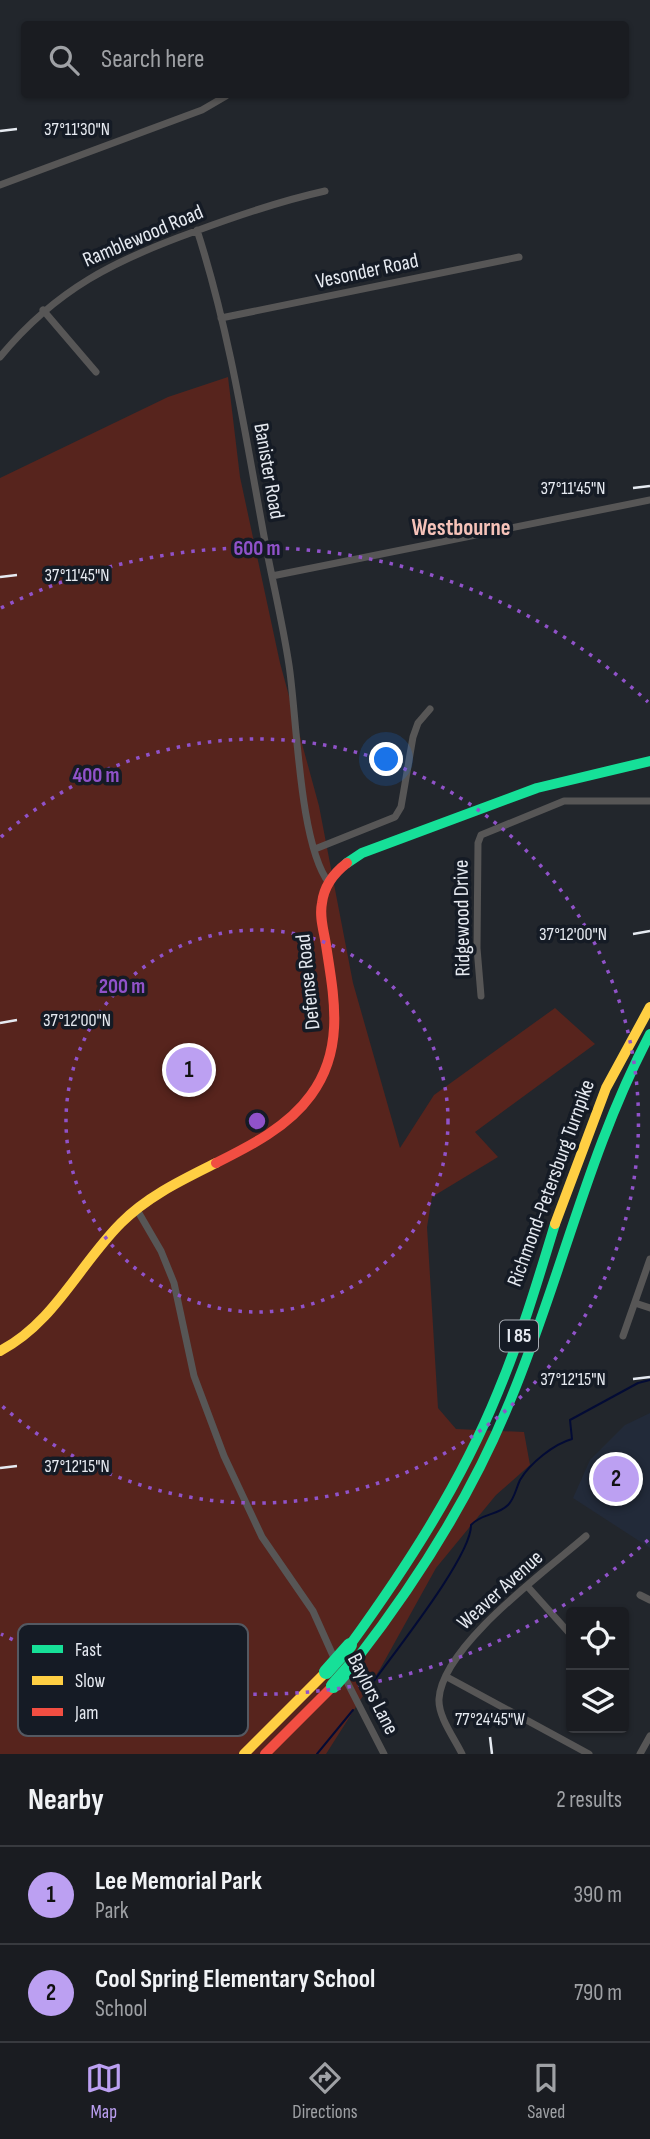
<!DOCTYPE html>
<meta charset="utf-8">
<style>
:root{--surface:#1a1c21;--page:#23252a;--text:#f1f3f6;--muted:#9fa1a5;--line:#383a3f;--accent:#bca0f2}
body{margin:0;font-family:"Sofia Sans Condensed",sans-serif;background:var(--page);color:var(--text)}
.controls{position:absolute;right:21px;bottom:21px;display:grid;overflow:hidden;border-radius:7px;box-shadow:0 2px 5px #0004}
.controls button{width:63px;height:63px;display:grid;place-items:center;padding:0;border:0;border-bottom:2px solid var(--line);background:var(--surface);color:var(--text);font:35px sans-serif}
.you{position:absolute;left:387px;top:760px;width:24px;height:24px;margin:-18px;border:5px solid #fff;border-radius:50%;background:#1a73e8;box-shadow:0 0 0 10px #1a73e833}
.badge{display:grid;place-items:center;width:46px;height:46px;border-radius:50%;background:var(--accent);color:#111;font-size:23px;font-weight:700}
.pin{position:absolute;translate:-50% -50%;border:4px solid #fff;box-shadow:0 2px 7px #0006}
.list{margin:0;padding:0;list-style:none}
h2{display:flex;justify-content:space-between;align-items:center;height:91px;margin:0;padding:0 28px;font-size:30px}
h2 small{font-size:23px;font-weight:400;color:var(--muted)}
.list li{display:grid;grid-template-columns:46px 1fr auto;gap:21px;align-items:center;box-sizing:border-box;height:98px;padding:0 28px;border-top:2px solid var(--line)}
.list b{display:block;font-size:26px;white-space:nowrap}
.list p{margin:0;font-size:23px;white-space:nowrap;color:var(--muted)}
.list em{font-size:23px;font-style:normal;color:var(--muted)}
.icon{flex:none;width:38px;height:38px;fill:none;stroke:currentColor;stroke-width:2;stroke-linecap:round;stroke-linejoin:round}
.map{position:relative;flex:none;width:650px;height:1754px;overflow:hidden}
.search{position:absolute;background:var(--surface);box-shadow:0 2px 5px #0004;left:21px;right:21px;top:21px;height:77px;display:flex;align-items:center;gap:18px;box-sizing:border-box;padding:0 24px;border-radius:7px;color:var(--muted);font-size:26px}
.sheet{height:287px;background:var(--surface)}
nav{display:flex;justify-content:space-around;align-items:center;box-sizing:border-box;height:98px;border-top:2px solid var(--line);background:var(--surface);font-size:19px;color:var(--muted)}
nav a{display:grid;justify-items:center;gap:4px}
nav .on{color:var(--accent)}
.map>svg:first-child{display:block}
.built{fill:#222a39}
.green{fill:#57241d}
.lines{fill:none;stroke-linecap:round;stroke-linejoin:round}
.stream{stroke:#030b35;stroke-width:2}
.street{stroke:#575656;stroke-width:7}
.fast{stroke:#16e098;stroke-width:10}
.slow{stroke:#ffcf43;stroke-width:10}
.jam{stroke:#f24e42;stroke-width:10}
.fast-bridge{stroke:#16e098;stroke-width:14}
.ticks{fill:none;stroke:#e6eaf1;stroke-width:2.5}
.ring{fill:none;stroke:#9052c9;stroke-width:3.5;stroke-dasharray:3.5 7}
.labels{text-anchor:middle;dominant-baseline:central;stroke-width:7;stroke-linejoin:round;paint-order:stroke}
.shield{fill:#151b25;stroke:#a7acb4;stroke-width:2}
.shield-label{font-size:19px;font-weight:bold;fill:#e6eaf1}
.street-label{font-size:21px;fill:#e6eaf1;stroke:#151b25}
.neighbourhood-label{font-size:23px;font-weight:bold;fill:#f5c2b9;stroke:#151b25}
.key{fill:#151b25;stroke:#545962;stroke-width:2}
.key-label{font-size:19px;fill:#e6eaf1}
.ticks-label{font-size:18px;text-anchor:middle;fill:#e6eaf1;stroke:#151b25;stroke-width:7;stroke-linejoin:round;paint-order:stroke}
.centre{fill:#9052c9;stroke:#151b25;stroke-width:3.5}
.ring-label{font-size:21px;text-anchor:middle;font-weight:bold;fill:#9052c9;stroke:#151b25;stroke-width:7;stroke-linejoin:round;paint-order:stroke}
</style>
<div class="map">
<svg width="650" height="1754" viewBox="0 0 650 1754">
<rect width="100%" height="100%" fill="#22262c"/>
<path class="built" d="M650 1413V1548L573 1498 590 1460 625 1425Z"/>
<path class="green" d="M228 377 240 477 280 663 319 806 353 983 400 1148 434 1095 555 1008 595 1044 475 1132 498 1157 432 1197 427 1227 438 1408 456 1429 524 1432 530 1465 496 1495 436 1568 380 1669 326 1754H0V478L168 397Z"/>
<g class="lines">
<path class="stream" d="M366 1692C388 1660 472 1557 471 1525 482 1513 497 1516 508 1505 515 1498 516 1488 520 1480 530 1463 554 1444 572 1439L570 1420 638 1383 650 1380
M317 1754 353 1710"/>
<path class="street" d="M0 185 202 110 226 96
M197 230C228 326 244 426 262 525 270 572 282 618 289 665 297 717 299 844 329 883
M43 310 96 372
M221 318 519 257
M0 357C56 289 115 260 196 231 239 215 280 201 325 191
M272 576 650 500
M315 849 395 817 401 807 413 737 418 723 430 709
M481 996 477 948 478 843 481 835 564 801H650
M136 1208 161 1251 174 1283 194 1376 224 1456 262 1537 313 1611 335 1660
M635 1303 650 1308
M623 1336 650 1259
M528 1587 571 1635
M640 1595 650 1600
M343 1674 384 1754
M447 1677 589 1754
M462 1754C455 1739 438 1717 439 1699 442 1646 547 1570 586 1536
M640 1754 650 1736"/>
<path class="fast" d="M347 863 362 853 537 788 650 761
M350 1645C408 1565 461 1483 498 1392 521 1337 538 1280 555 1224
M356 1660C418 1580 472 1495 510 1401 561 1279 588 1151 650 1034"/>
<path class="slow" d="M555 1224 606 1088 650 1007
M0 1351C54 1323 79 1265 121 1223 148 1196 182 1180 216 1163
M244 1754 326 1672"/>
<path class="jam" d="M216 1163C250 1146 288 1127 311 1095 345 1049 334 997 326 945 324 931 319 917 322 903 324 886 334 873 347 863
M265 1754 333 1686"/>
<path class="fast-bridge" d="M326 1672 350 1645
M333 1686 356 1660"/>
</g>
<path class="ticks" d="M0 131 17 129M633 488 650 486M0 577 17 575M633 934 650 931M0 1023 17 1020M633 1379 650 1377M0 1468 17 1466M490 1737 492 1754"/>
<g class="ring">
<circle cx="257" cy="1121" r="191"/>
<path d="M1 837A382 382 0 1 1 1 1405"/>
<path d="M648 1540A573 573 0 0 1 1 1634M1 608A573 573 0 0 1 648 702"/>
</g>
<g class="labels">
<rect class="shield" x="500" y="1320.5" width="38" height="31" rx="5"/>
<g class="shield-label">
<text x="519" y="1336">I 85</text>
</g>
<g class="street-label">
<text transform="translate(143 236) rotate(-23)">Ramblewood Road</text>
<text transform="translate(367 271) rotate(-12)">Vesonder Road</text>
<text transform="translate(269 471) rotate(80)">Banister Road</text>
<text transform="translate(462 918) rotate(-91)">Ridgewood Drive</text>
<text transform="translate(308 982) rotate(-96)">Defense Road</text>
<text transform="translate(551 1183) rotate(-70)">Richmond-Petersburg Turnpike</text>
<text transform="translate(500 1590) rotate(-42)">Weaver Avenue</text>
<text transform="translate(373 1694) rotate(63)">Baylors Lane</text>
</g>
<g class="neighbourhood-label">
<text x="461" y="528">Westbourne</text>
</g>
</g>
<rect x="18" y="1624" width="230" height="112" rx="10" class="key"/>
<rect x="32" y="1645" width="31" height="8" fill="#16e098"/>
<rect x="32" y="1676" width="31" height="9" fill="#ffcf43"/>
<rect x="32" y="1708" width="31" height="8" fill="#f24e42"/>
<g class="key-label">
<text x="75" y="1656">Fast</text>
<text x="75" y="1687">Slow</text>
<text x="75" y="1719">Jam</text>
</g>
<g class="ticks-label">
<text x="77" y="135">37°11'30"N</text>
<text x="573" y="494">37°11'45"N</text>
<text x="77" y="581">37°11'45"N</text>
<text x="573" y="940">37°12'00"N</text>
<text x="77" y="1026">37°12'00"N</text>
<text x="573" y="1385">37°12'15"N</text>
<text x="77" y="1472">37°12'15"N</text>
<text x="490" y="1725">77°24'45"W</text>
</g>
<circle cx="257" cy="1121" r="10" class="centre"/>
<g class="ring-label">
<text x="257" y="555">600 m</text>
<text x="96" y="782">400 m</text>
<text x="122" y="993">200 m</text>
</g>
</svg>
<div class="controls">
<button><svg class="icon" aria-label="locate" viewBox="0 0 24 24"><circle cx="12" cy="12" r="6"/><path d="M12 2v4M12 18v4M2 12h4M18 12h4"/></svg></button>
<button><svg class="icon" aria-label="layers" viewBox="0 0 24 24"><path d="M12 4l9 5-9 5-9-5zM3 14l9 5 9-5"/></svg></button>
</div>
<div class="you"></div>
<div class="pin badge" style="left:189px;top:1070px">1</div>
<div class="pin badge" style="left:616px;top:1479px">2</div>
<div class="search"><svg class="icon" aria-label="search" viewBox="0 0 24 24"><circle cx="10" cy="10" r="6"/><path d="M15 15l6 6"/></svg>Search here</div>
</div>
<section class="sheet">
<h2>Nearby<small>2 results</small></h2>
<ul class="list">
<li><span class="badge">1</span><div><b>Lee Memorial Park</b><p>Park</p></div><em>390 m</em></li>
<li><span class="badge">2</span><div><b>Cool Spring Elementary School</b><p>School</p></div><em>790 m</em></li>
</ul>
</section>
<nav>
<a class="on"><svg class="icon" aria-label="map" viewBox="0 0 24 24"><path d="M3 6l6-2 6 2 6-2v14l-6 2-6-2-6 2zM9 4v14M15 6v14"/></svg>Map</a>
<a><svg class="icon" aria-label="directions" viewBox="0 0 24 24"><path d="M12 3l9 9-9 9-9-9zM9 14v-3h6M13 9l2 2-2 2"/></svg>Directions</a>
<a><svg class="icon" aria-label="saved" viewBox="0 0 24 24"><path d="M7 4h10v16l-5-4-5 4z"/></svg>Saved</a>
</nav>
